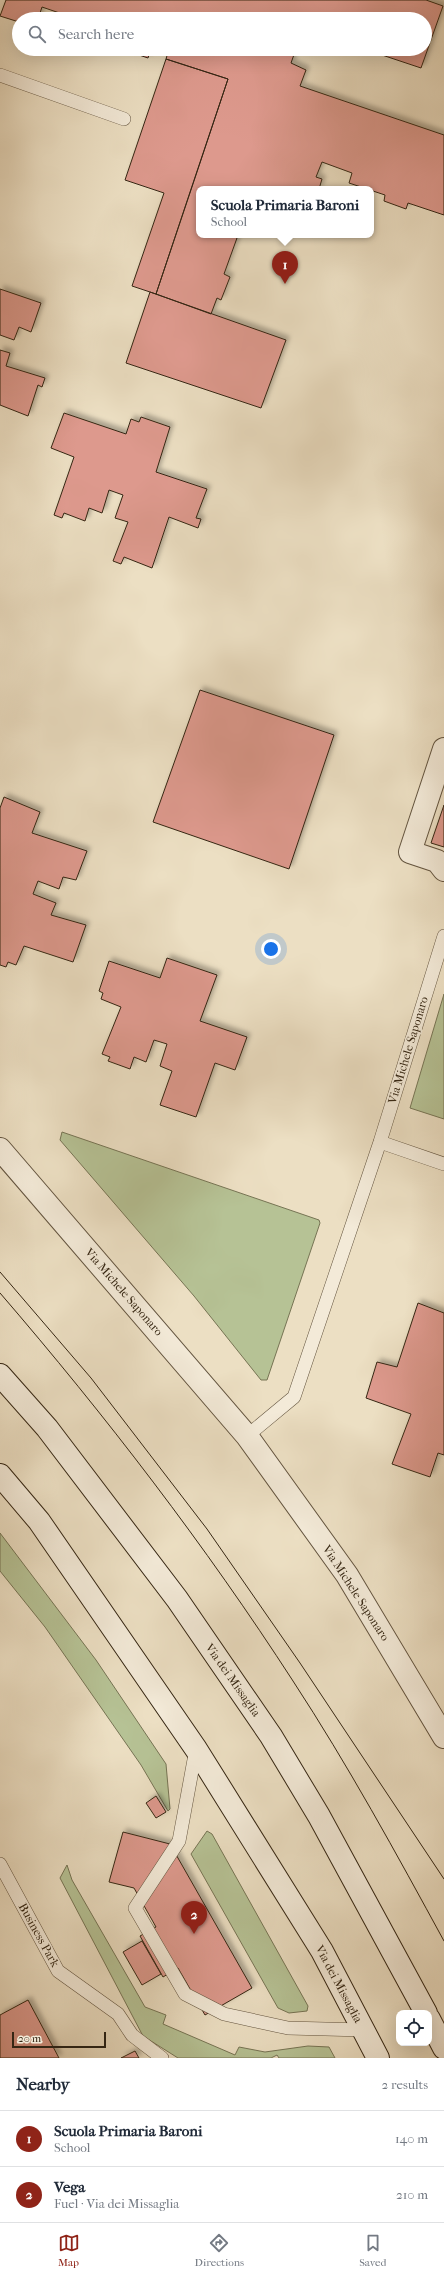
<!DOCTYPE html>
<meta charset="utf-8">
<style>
:root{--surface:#fff;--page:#f2f2f3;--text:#1f2937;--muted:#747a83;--line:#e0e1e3;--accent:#8f2418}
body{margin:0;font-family:"IM FELL French Canon",serif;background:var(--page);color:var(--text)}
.controls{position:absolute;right:12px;bottom:12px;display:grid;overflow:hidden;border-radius:8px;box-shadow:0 4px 16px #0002}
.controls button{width:36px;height:36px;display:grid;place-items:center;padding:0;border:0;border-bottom:1px solid var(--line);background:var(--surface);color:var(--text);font:20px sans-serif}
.scale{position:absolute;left:12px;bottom:10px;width:94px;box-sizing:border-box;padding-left:4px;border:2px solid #352613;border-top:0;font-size:11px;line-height:14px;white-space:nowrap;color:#352613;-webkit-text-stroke:3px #f3ead8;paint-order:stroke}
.you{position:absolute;left:271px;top:949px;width:14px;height:14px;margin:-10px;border:3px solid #fff;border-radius:50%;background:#1a73e8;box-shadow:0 0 0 6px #1a73e833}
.badge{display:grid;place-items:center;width:26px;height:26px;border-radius:50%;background:var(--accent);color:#fff;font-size:13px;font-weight:700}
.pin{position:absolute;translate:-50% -33px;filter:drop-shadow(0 1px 2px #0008)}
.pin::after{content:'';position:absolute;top:21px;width:14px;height:12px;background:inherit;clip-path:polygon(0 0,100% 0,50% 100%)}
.popup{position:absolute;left:196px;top:186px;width:178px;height:52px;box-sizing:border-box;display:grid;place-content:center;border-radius:8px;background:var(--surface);filter:drop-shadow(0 1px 3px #0005);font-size:13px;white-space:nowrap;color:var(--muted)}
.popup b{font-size:15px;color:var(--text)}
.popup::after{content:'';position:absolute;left:50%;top:100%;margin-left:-8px;border:8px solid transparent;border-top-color:var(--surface)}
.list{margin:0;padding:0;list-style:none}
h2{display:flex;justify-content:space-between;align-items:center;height:52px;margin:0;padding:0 16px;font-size:17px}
h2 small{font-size:13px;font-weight:400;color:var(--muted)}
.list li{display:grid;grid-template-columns:26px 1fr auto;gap:12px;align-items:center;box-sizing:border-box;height:56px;padding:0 16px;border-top:1px solid var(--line)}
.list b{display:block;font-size:15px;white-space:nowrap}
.list p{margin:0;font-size:13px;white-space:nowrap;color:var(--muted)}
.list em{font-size:13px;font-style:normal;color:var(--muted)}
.icon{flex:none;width:22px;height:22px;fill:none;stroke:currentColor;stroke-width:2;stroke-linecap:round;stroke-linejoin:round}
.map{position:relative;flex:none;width:444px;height:2058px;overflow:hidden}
.search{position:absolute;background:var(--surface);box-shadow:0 4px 16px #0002;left:12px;right:12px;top:12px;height:44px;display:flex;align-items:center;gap:10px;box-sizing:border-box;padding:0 14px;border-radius:22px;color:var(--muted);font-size:15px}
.sheet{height:164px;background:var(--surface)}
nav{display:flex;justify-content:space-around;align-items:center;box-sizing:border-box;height:56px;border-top:1px solid var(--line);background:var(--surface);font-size:11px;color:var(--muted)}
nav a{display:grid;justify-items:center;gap:2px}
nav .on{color:var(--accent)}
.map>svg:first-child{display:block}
.green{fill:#b6c295;stroke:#767454}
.building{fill:#dd998d;stroke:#352613;filter:url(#shadow)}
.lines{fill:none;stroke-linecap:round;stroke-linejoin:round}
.lane-casing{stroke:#63543f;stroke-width:14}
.street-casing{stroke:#63543f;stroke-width:24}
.secondary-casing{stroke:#352613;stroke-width:24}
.lane{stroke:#f3ead8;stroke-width:13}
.street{stroke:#f3ead8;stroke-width:22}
.secondary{stroke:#f3ead8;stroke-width:22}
.tram{stroke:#352613;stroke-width:1}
.labels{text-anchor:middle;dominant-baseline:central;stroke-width:3;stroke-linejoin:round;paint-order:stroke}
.street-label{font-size:12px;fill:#352613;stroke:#f3ead8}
</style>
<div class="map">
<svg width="444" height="2058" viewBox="0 0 444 2058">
<defs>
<filter id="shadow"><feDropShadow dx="3.5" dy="-3.5" stdDeviation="2" flood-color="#0004"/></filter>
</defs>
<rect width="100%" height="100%" fill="#ecdfc3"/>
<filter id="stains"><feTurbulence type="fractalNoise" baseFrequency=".005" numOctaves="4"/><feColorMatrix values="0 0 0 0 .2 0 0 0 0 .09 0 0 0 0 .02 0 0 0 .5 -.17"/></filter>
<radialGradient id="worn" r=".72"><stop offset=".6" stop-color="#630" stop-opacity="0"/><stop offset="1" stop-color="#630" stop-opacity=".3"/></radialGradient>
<path class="green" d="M444 994V1119L410 1108Z
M62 1132 319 1220 320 1223 267 1380H261L194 1296 60 1140Z
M0 1533 96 1660 166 1764 170 1809 168 1811 141 1765 45 1627 0 1571Z
M207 1831 212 1834 308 2006 307 2011 289 2013 278 2008 191 1854Z
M67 1865 72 1880 145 2007 166 2015 163 2024 235 2055 239 2047 265 2052 308 2046 329 2047 335 2058H279L277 2055 271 2058H178L143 2036 60 1878Z"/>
<path class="building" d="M6 0H426L443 6 421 68 364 49H425V19H77L42 7 38 19H19V22L0 16Z
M121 49H151L148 58Z
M169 49H296L291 63 306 70 300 86 444 135V215L408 203 406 209 384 201 385 195 349 183 352 173 322 162 316 177 322 179 319 189H199V235H228L237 238 224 274 230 277 221 300 217 298 211 314 156 294 228 79 166 59Z
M166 59 228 79 156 294 132 286 164 193 125 180Z
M0 289 41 303 31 332 19 327 14 340 0 335Z
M150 292 286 340 261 408 126 363Z
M0 350 10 353 6 366 45 378 42 387 38 385 28 416 0 405Z
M64 413 126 434 131 419 139 422 141 417 170 427 156 472 207 489 196 518 201 519 198 528 169 517 152 568 124 557 121 564 113 561 128 522 115 518 123 495 109 490 102 513 89 508 85 521 64 513 62 518 54 515 74 457 51 448Z
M200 690 334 735 289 869 153 822Z
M4 797 40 812 32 833 87 851 76 880 63 877 59 889 38 881 33 894 56 903 51 915 86 925 73 962 24 946 16 965 8 962 6 967 0 965V808Z
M444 805V847L431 843Z
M167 958 217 975 200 1021 247 1037 235 1070 215 1063 196 1117 160 1105 172 1071 160 1066 167 1044 154 1040 146 1062 134 1057 130 1069 108 1061 110 1057 102 1054 121 1007 101 999 103 993 99 991 109 961 160 978Z
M418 1303 444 1313V1455L438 1453 430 1477 392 1464 411 1414 366 1398 377 1362 397 1367Z
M156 1796 166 1812 156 1818 146 1803Z
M123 1832 170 1844 252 1988 205 2015 178 1968 163 1977 140 1936 156 1927 134 1888 109 1882Z
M142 1941 161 1974 142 1985 123 1952Z
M28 2000 59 2058H0V2015Z
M135 2051 139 2058H121Z"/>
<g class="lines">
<g class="lane-casing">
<path id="lane" d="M0 75 124 119
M380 1142 444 1164
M247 1436 294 1397 380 1142 444 936
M196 1749 179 1841 135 1908 185 1994 224 2014 288 2028 363 2030
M0 1864 58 1971 118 2014 132 2035 162 2058"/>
</g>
<g class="street-casing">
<path id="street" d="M444 749 410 852 437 861 444 870
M0 1149 247 1436 347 1575 444 1737"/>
</g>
<g class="secondary-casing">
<path id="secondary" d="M0 1375 47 1428 177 1599 271 1736 319 1816 426 2013
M0 1475 39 1521 196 1749 322 1951 378 2058
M429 2019 444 2048"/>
</g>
<use href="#lane" class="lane"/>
<use href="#street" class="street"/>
<use href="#secondary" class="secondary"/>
<path class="tram" d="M0 1272 91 1378 207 1529 300 1663 444 1879
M0 1293C106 1416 205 1545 293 1681 348 1765 396 1853 444 1941"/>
</g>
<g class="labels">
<g class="street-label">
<text transform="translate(408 1050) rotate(-73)">Via Michele Saponaro</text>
<text transform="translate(124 1292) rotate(49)">Via Michele Saponaro</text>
<text transform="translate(356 1593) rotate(57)">Via Michele Saponaro</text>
<text transform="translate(233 1680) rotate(55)">Via dei Missaglia</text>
<text transform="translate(39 1935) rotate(61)">Business Park</text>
<text transform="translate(339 1984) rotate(62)">Via dei Missaglia</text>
</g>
</g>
<rect width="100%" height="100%" filter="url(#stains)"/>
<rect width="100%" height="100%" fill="url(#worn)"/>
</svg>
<div class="controls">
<button><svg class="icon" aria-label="locate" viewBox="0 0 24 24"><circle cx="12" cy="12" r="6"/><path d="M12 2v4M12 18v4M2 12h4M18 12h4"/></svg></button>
</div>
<div class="scale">20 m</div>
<div class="you"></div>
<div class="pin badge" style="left:285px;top:284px">1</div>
<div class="popup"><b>Scuola Primaria Baroni</b>School</div>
<div class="pin badge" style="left:194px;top:1934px">2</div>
<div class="search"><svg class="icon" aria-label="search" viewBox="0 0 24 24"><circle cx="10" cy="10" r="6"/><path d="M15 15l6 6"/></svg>Search here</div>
</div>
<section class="sheet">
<h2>Nearby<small>2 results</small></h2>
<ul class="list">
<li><span class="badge">1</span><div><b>Scuola Primaria Baroni</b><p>School</p></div><em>140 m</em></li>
<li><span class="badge">2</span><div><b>Vega</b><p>Fuel · Via dei Missaglia</p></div><em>210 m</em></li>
</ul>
</section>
<nav>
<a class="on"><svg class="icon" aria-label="map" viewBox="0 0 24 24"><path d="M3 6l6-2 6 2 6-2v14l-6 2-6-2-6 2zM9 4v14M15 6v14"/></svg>Map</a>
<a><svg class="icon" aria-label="directions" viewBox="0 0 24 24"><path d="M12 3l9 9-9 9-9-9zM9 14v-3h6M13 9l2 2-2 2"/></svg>Directions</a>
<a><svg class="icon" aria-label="saved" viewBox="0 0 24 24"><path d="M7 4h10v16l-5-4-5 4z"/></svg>Saved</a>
</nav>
